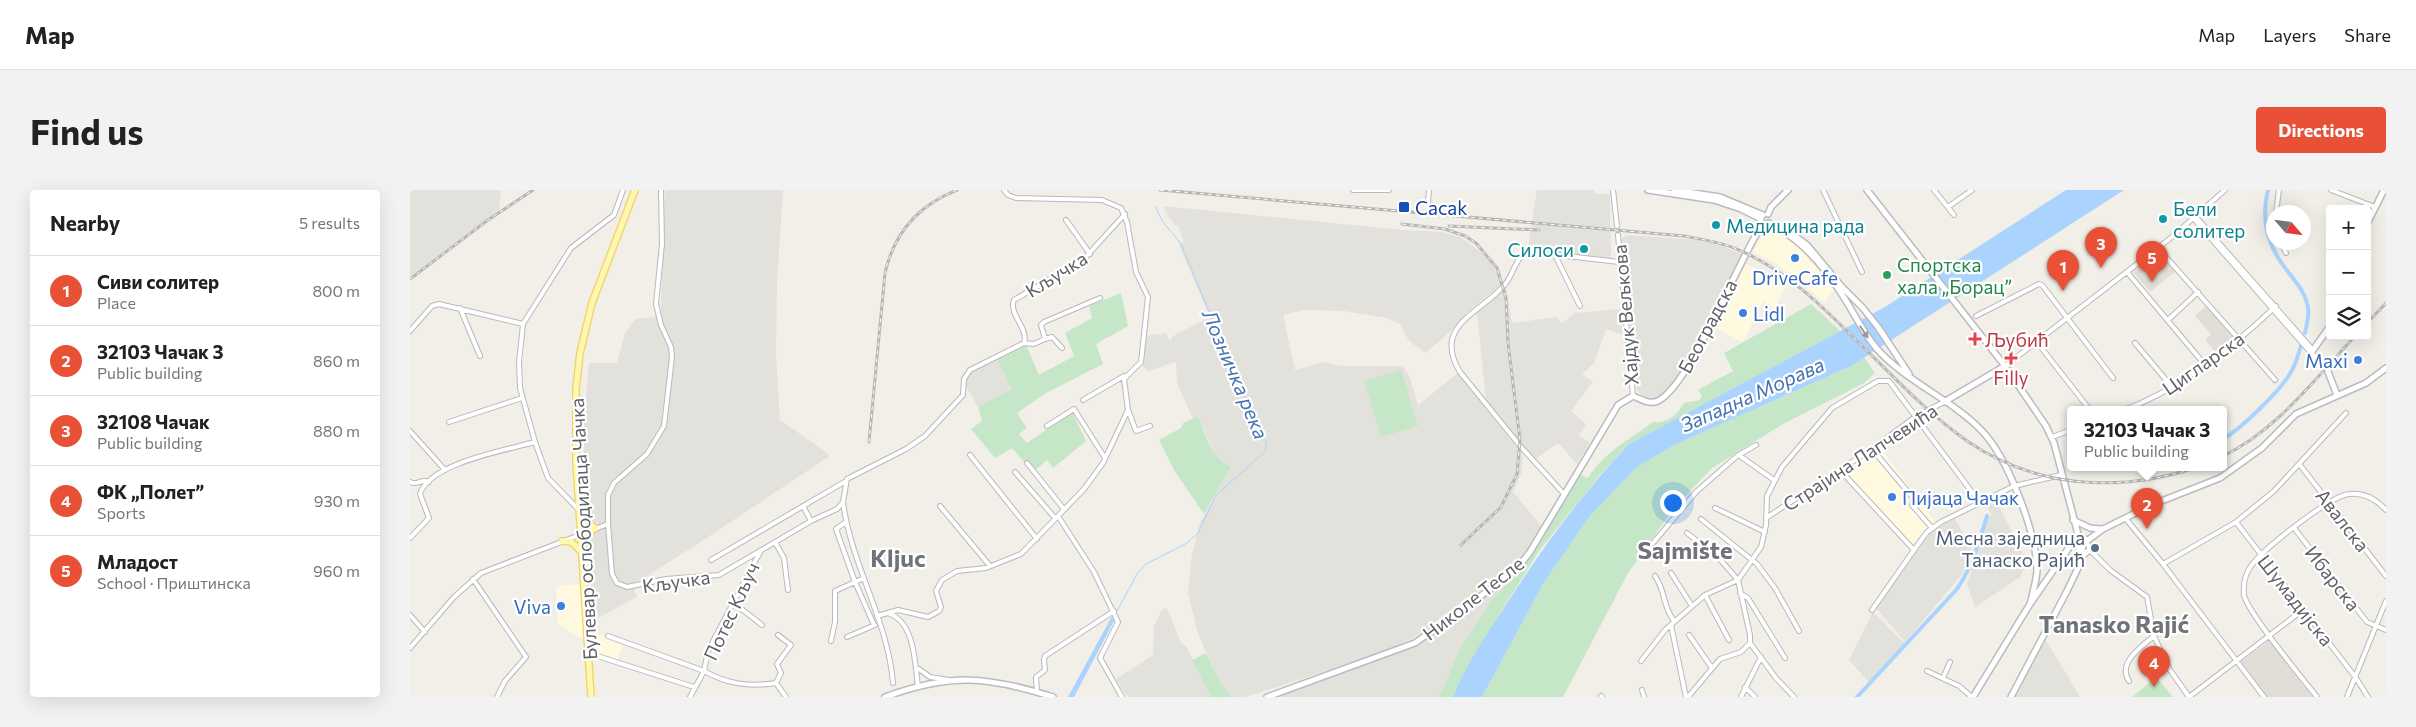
<!DOCTYPE html>
<meta charset="utf-8">
<style>
:root{--surface:#fff;--page:#f2f2f2;--text:#222;--muted:#767676;--line:#e0e0e0;--accent:#e85136}
body{margin:0;font-family:Commissioner,sans-serif;background:var(--page);color:var(--text)}
.controls{position:absolute;right:15px;top:15px;display:grid;overflow:hidden;border-radius:5px;box-shadow:0 5px 20px #0002}
.controls button{width:45px;height:45px;display:grid;place-items:center;padding:0;border:0;border-bottom:1px solid var(--line);background:var(--surface);color:var(--text);font:25px sans-serif}
.compass{position:absolute;left:1856px;top:15px;width:45px;height:45px;border-radius:50%;background:var(--surface);box-shadow:0 5px 20px #0002;rotate:118deg}
.you{position:absolute;left:1262px;top:312px;width:18px;height:18px;margin:-12px;border:4px solid #fff;border-radius:50%;background:#1a73e8;box-shadow:0 0 0 8px #1a73e833}
.badge{display:grid;place-items:center;width:32px;height:32px;border-radius:50%;background:var(--accent);color:#fff;font-size:16px;font-weight:700}
.pin{position:absolute;translate:-50% -41px;filter:drop-shadow(0 1px 2px #0008)}
.pin::after{content:'';position:absolute;top:26px;width:18px;height:15px;background:inherit;clip-path:polygon(0 0,100% 0,50% 100%)}
.popup{position:absolute;left:1657px;top:216px;width:160px;height:65px;box-sizing:border-box;display:grid;place-content:center;border-radius:5px;background:var(--surface);filter:drop-shadow(0 1px 4px #0005);font-size:16px;white-space:nowrap;color:var(--muted)}
.popup b{font-size:19px;color:var(--text)}
.popup::after{content:'';position:absolute;left:50%;top:100%;margin-left:-10px;border:10px solid transparent;border-top-color:var(--surface)}
.list{margin:0;padding:0;list-style:none}
h2{display:flex;justify-content:space-between;align-items:center;height:65px;margin:0;padding:0 20px;font-size:21px}
h2 small{font-size:16px;font-weight:400;color:var(--muted)}
.list li{display:grid;grid-template-columns:32px 1fr auto;gap:15px;align-items:center;box-sizing:border-box;height:70px;padding:0 20px;border-top:1px solid var(--line)}
.list b{display:block;font-size:19px;white-space:nowrap}
.list p{margin:0;font-size:16px;white-space:nowrap;color:var(--muted)}
.list em{font-size:16px;font-style:normal;color:var(--muted)}
.icon{flex:none;width:28px;height:28px;fill:none;stroke:currentColor;stroke-width:2;stroke-linecap:round;stroke-linejoin:round}
.map{position:relative;flex:none;width:1976px;height:507px;overflow:hidden;border-radius:5px}
header{display:flex;align-items:center;gap:30px;box-sizing:border-box;height:70px;padding:0 25px;background:var(--surface);border-bottom:1px solid var(--line)}
header strong{font-size:24px}
nav{display:flex;gap:28px;margin-inline-start:auto;font-size:18px}
.intro{display:flex;align-items:center;justify-content:space-between;box-sizing:border-box;height:120px;padding:0 30px}
h1{margin:0;font-size:35px}
.button{padding:12px 22px;border-radius:5px;background:var(--accent);color:#fff;font-size:18px;font-weight:700}
main{display:flex;gap:30px;padding:0 30px}
aside{flex:1;background:var(--surface);border-radius:5px;box-shadow:0 5px 20px #0002}
.map>svg:first-child{display:block}
.commercial{fill:#fef9df}
.industrial{fill:#e2e1dc}
.education{fill:#e0ded6}
.green{fill:#c5e7c7}
.water{fill:#aad3fe}
.lines{fill:none;stroke-linecap:round;stroke-linejoin:round}
.stream{stroke:#aad3fe;stroke-width:1}
.canal{stroke:#aad3fe;stroke-width:4}
.street-casing{stroke:#b8b9bd;stroke-width:6}
.secondary-casing{stroke:#b9bbc0;stroke-width:8}
.primary-casing{stroke:#f0d361;stroke-width:8}
.street{stroke:#fff;stroke-width:4}
.secondary{stroke:#fff;stroke-width:5}
.primary{stroke:#fef7af;stroke-width:5.5}
.rail-casing{stroke:#b6b6b7;stroke-width:3}
.rail{stroke:#fff;stroke-width:1;stroke-dasharray:4;stroke-linecap:butt}
.oneway{fill:#97999c}
.transit-dot{fill:#1a4fb4;stroke:#fff;stroke-width:2}
.culture-dot{fill:#0f9aa8;stroke:#fff;stroke-width:2}
.shop-dot{fill:#3f7fe0;stroke:#fff;stroke-width:2}
.leisure-dot{fill:#2e9e5b;stroke:#fff;stroke-width:2}
.health-dot{fill:#e0444e;stroke:#fff;stroke-width:2}
.service-dot{fill:#5c6f8a;stroke:#fff;stroke-width:2}
.labels{text-anchor:middle;dominant-baseline:central;stroke-width:4.5;stroke-linejoin:round;paint-order:stroke}
.transit-label{font-size:19px;fill:#164399;stroke:#fff;text-anchor:start}
.culture-label{font-size:19px;fill:#0d838f;stroke:#fff;text-anchor:start}
.leisure-label{font-size:19px;fill:#27864d;stroke:#fff;text-anchor:start}
.street-label{font-size:19px;fill:#5f6267;stroke:#fff}
.shop-label{font-size:19px;fill:#366cbe;stroke:#fff;text-anchor:start}
.health-label{font-size:19px;fill:#be3a42;stroke:#fff;text-anchor:start}
.service-label{font-size:19px;fill:#4e5e75;stroke:#fff;text-anchor:end}
.water-label{font-size:20px;font-style:italic;fill:#4572b1;stroke:#fff}
.district-label{font-size:24px;font-weight:bold;fill:#707479;stroke:#fff}
</style>
<header>
<strong>Map</strong>
<nav><a>Map</a><a>Layers</a><a>Share</a></nav>
</header>
<div class="intro"><h1>Find us</h1><a class="button">Directions</a></div>
<main>
<aside>
<h2>Nearby<small>5 results</small></h2>
<ul class="list">
<li><span class="badge">1</span><div><b>Сиви солитер</b><p>Place</p></div><em>800 m</em></li>
<li><span class="badge">2</span><div><b>32103 Чачак 3</b><p>Public building</p></div><em>860 m</em></li>
<li><span class="badge">3</span><div><b>32108 Чачак</b><p>Public building</p></div><em>880 m</em></li>
<li><span class="badge">4</span><div><b>ФК „Полет”</b><p>Sports</p></div><em>930 m</em></li>
<li><span class="badge">5</span><div><b>Младост</b><p>School · Приштинска</p></div><em>960 m</em></li>
</ul>
</aside>
<div class="map">
<svg width="1976" height="507" viewBox="0 0 1976 507">
<rect width="100%" height="100%" fill="#f1efe7"/>
<path class="commercial" d="M1361 37 1385 53 1425 99 1414 112 1366 73 1343 62 1356 38Z
M1336 74 1377 94 1365 118 1353 112 1333 152 1305 138Z
M1465 260H1472L1526 333 1515 340 1502 356 1434 281Z
M171 394 173 447H167L148 433 146 399 148 396Z
M181 441 213 454 207 472 181 463Z"/>
<path class="industrial" d="M0 0H91L89 20 0 86Z
M255 0H373L367 93 366 166 370 230 419 264 418 267 286 355 227 392 224 400 227 407 182 431 173 240 179 173H207L215 143 225 129 243 127 251 122Z
M1127 0H1183L1186 4H1200L1201 68 1118 59Z
M753 16 993 40 1032 42 1050 47 1078 67 1088 85 1091 95 1056 123 1044 138 1016 163 999 151 990 134 977 128 934 121 894 120 873 125 885 180 914 172 931 176H993L1000 188 1008 215 1048 183 1113 266 1111 284 1103 302 1131 335 1117 360 1103 375 1003 448 976 461 928 477 835 507H821L809 490 788 444 778 402 781 370 789 335 821 277 813 274 806 267 788 226 783 229 767 193 766 172 738 181 733 177 735 146 756 143 760 151 763 146 800 127 769 55 774 52 768 35 766 36 759 27Z
M1217 45 1287 50 1312 56 1332 64 1269 186 1256 202 1244 209 1234 208 1227 200 1211 49Z
M1096 97 1102 133 1147 127 1152 133 1165 123 1210 119 1213 145 1196 139 1184 173 1172 184 1183 192 1161 221 1176 234 1169 245 1180 253 1167 274 1148 253 1124 270 1076 210 1067 123Z
M587 169 602 199 568 217 556 196 557 187 560 182Z
M1584 307 1614 366 1616 376 1610 387 1565 417 1557 394 1578 328 1582 325 1574 313Z
M1545 329 1561 358 1552 384 1495 452 1466 418 1520 341Z
M1108 382 1081 411 1050 459 1029 507H864L1008 454 1036 436 1101 384Z
M757 418 771 453 776 456 801 507H719L716 505 706 489 743 465 744 436 752 419Z
M1463 422 1495 454 1459 492 1439 470Z
M1636 450 1670 507H1606Z"/>
<path class="education" d="M1748 62 1766 81 1740 102 1723 82Z
M1797 115 1824 146 1806 162 1795 150 1801 144 1785 126Z
M1860 450 1905 507H1856L1830 472Z"/>
<path class="green" d="M711 103 718 136 686 154 693 174 636 203 607 223 617 238 609 244 617 253 662 222 676 251 643 278 637 270 623 282 602 258 585 268 561 239 572 231 568 217 602 199 587 169 616 155 629 185 664 166 655 143 682 128 679 116Z
M1401 114 1430 141 1219 254 1190 285 1129 361 1082 436 1043 507H1029L1050 459 1081 411 1108 382 1132 346 1168 284 1178 288C1194 262 1219 250 1243 232 1257 234 1267 225 1274 213L1290 210 1292 206 1288 200 1323 181 1314 163Z
M1454 167 1465 183 1454 193 1373 234 1302 278 1263 319 1218 383 1153 507H1072L1133 394 1179 327 1227 277 1264 255 1441 176Z
M991 180 1008 236 971 247 954 191Z
M788 226C796 244 801 269 821 277L794 324 764 280 749 250 771 238 773 233Z
M796 463 809 490 821 507H801L782 470Z
M1746 487 1763 507H1722Z"/>
<path class="water" d="M1656 0H1714L1441 176 1264 255 1227 277 1179 327 1133 394 1072 507H1043C1055 477 1074 448 1092 421 1130 361 1170 306 1219 254L1475 117Z
M702 426 704 431 664 507H658Z"/>
<g class="lines">
<path class="stream" d="M707 421 727 384 736 374 777 353 788 343 806 305 856 261V251L851 247 771 54C760 38 751 35 746 16"/>
<path class="canal" d="M1858 0C1850 31 1859 59 1879 83 1886 92 1894 101 1897 113 1900 123 1897 133 1895 143
M1813 249C1831 239 1871 200 1881 182 1886 174 1888 165 1891 156
M1447 507 1547 399C1562 377 1569 352 1577 326"/>
<g class="street-casing">
<path id="street" d="M251 0 252 54 246 114 251 135 261 157 262 167 254 236 237 264 204 293 198 305V334L202 384 207 393 217 397 256 389 309 385 401 331 427 319 433 312 437 289 496 259 515 246 553 205 554 189 560 180 614 153C619 138 598 124 604 110L673 70 715 24
M594 0 598 5 606 8 692 10 711 18 717 32 726 82 738 107 731 172 714 189 718 220 693 273 674 299 648 326 684 382 708 432 690 468 712 507
M943 0H979
M1203 0 1207 36
M1413 0 1452 82
M1524 0 1544 25
M1921 0 1965 17
M1018 12 1019 0
M1538 17 1562 0
M1866 22 1869 0
M1786 27 1903 160
M1784 29 1901 163
M656 30 680 64
M1208 45 1223 206
M1871 52 1876 63
M1748 58 1865 190
M1145 65 1170 116
M1717 82 1795 175
M50 118 70 166
M1566 126 1629 94 1632 95 1703 188
M1758 130 1788 102
M0 141 22 116 29 114 113 134
M635 149 642 147 652 158
M1626 151 1680 220
M614 153 624 154 635 149 631 135 634 132 690 108
M1725 153 1762 197
M1595 176 1762 47 1815 0
M673 210 714 186
M718 220 726 241 740 236
M1714 220C1771 199 1822 158 1866 116
M39 232 112 208
M637 236 664 219 695 268
M0 241 35 280
M1642 247 1661 240
M1462 259 1504 309 1502 315 1522 338
M560 265 627 349
M1330 266 1364 290
M617 273 653 318
M1890 275 1976 386
M1430 280 1504 360
M605 282 645 328
M0 292C6 296 12 288 19 292
M1154 304 1111 257 1050 182C1021 134 1073 123 1096 93 1105 82 1105 64 1122 62L1209 72
M433 312C441 375 478 430 483 493
M393 316 401 331
M530 316 580 376
M1305 318 1355 342
M169 320 138 288 125 252 110 198 109 172 113 134 161 58 204 25 213 0
M1356 328 1462 259 1505 227 1534 212
M1291 329 1347 374 1365 398 1389 441
M1716 329 1753 374 1854 507
M436 332 426 339 445 392 464 435
M1826 332 1946 488 1958 507
M1884 338 1957 432 1976 440
M0 348 19 328 10 304C19 273 97 260 125 252
M1676 351 1681 361 1700 380 1737 407 1744 446 1760 480 1779 507
M365 352 374 368 378 400
M1243 353 1286 302 1327 266 1346 255
M350 362 298 461 294 481C317 494 339 497 366 493L376 507
M301 370 436 291
M1753 374 1826 332 1864 301 1936 223
M1261 383 1282 416
M1245 386C1257 404 1251 413 1264 431
M63 389 116 467 95 491 87 507
M1330 403 1338 408 1375 468
M1295 405 1319 450
M324 413 352 435
M1462 420 1504 360 1517 342 1531 332 1604 296 1651 285
M478 423C505 432 505 473 508 497
M0 425 15 442
M467 426 488 420 518 427 529 421 531 417 526 401 532 390 547 381 576 378 611 364 648 326
M1261 435 1276 507
M1279 445 1302 478
M198 446 294 481 280 507
M437 447 465 435
M421 451 425 432V401L454 388
M1340 453 1366 488 1384 507
M0 458 44 407 71 383 198 334
M178 463 284 497
M1231 471 1255 440 1295 405 1328 390 1308 367 1277 343
M509 479 520 487 539 490
M1517 481 1549 496 1562 507
M1533 488 1540 472
M1719 491C1707 473 1731 457 1744 446
M366 493 371 483 367 474 381 455 368 445
M1335 497 1345 507
M1232 500 1234 507
M627 502 626 487 635 480 634 470 635 466 704 421
M1191 506 1192 507
M1278 507 1310 469 1331 462 1340 453V445L1328 390 1351 357 1356 335 1357 306 1372 277 1422 218 1468 191H1479L1570 313
M1331 507 1351 467
M1779 507 1894 419
M1907 507C1893 489 1837 422 1834 405 1833 394 1835 384 1841 376 1853 359 1920 306 1939 304 1954 302 1966 309 1976 320
M1937 507 1976 411"/>
</g>
<g class="secondary-casing">
<path id="secondary" d="M1238 0 1304 10 1331 19 1351 29
M1264 0 1310 7 1353 25
M1457 0 1595 176 1636 236 1644 253 1669 348V369
M1358 24 1361 17 1378 0
M1359 33C1388 47 1412 74 1429 100 1443 120 1452 142 1468 160 1497 192 1544 211 1572 241 1598 268 1627 344 1627 381 1626 392 1623 403 1620 414
M1957 34 1974 0
M1374 38 1397 55 1432 97 1452 117 1468 137 1499 184
M1920 136 1901 163 1917 179 1927 205
M1534 212 1595 176
M1663 330 1680 338 1692 339
M1669 348 1678 350 1693 339 1744 314 1810 288 1852 258 1886 224 1956 193 1976 178
M1671 367 1678 361H1682
M475 507C541 483 577 486 643 507
M857 507 1005 453 1079 400 1109 376 1120 362 1208 215 1223 206C1231 209 1239 215 1248 211 1281 194 1328 70 1353 33
M1563 507 1620 414 1667 346
M1601 507 1657 401 1668 378 1674 351"/>
</g>
<g class="primary-casing">
<path id="primary" d="M170 328 185 338 177 345 174 355
M152 351 161 352 172 362
M181 507 166 272V199L170 163 182 113 225 0"/>
</g>
<use href="#street" class="street"/>
<use href="#secondary" class="secondary"/>
<use href="#primary" class="primary"/>
<g class="rail-casing">
<path id="rail" d="M750 0 1274 46C1293 50 1312 52 1329 60 1375 80 1410 114 1445 149 1481 184 1516 222 1557 251 1626 298 1707 303 1785 278
M992 34 1035 39 1055 46 1066 53 1087 78 1096 108 1098 153 1110 250 1107 284 1091 317 1051 355
M1039 36 1129 40
M0 89 78 30 123 0
M1957 133 1976 113
M459 252 475 83C484 43 509 15 547 0
M1813 266C1866 241 1906 188 1945 146"/>
</g>
<use href="#rail" class="rail"/>
</g>
<defs><path id="oneway-solid" d="M-6-.8H1V-3.2L6.5 0L1 3.2V.8H-6Z" transform="scale(1.25)"/></defs>
<use class="oneway" href="#oneway-solid" transform="translate(1454 142) rotate(56)"/>
<rect class="transit-dot" x="988" y="11" width="12" height="12" rx="2.5"/>
<g class="culture-dot">
<circle cx="1753" cy="29" r="5"/>
<circle cx="1306" cy="35" r="5"/>
<circle cx="1174" cy="59" r="5"/>
</g>
<g class="shop-dot">
<circle cx="1385" cy="68" r="5"/>
<circle cx="1333" cy="123" r="5"/>
<circle cx="1948" cy="170" r="5"/>
<circle cx="1482" cy="307" r="5"/>
<circle cx="151" cy="416" r="5"/>
</g>
<circle class="leisure-dot" cx="1477" cy="85" r="5"/>
<g class="health-dot">
<path d="M1562.5 141.5h5v5h5v5h-5v5h-5v-5h-5v-5h5z"/>
<path d="M1598.5 160.5h5v5h5v5h-5v5h-5v-5h-5v-5h5z"/>
</g>
<circle class="service-dot" cx="1685" cy="358" r="5"/>
<g class="labels">
<g class="transit-label">
<text x="1005" y="17">Cacak</text>
</g>
<g class="culture-label">
<text x="1763" y="18">Бели<tspan x="1763" dy="22">солитер</tspan></text>
<text x="1316" y="35">Медицина рада</text>
<text x="1164" y="59" text-anchor="end">Силоси</text>
</g>
<g class="leisure-label">
<text x="1487" y="74">Спортска<tspan x="1487" dy="22">хала „Борац”</tspan></text>
</g>
<g class="street-label">
<text transform="translate(646 84) rotate(-32)">Кључка</text>
<text transform="translate(1215 125) rotate(-95)">Хајдук Вељкова</text>
<text transform="translate(1297 136) rotate(-62)">Београдска</text>
<text transform="translate(1793 173) rotate(-35)">Цигларска</text>
<text transform="translate(1450 267) rotate(-33)">Страјина Лапчевића</text>
<text transform="translate(1933 330) rotate(52)">Авалска</text>
<text transform="translate(173 339) rotate(-93)">Булевар ослободилаца Чачка</text>
<text transform="translate(1923 388) rotate(52)">Ибарска</text>
<text transform="translate(266 391) rotate(-8)">Кључка</text>
<text transform="translate(1063 408) rotate(-38)">Николе Тесле</text>
<text transform="translate(1886 410) rotate(52)">Шумадијска</text>
<text transform="translate(321 421) rotate(-65)">Потес Кључ</text>
</g>
<g class="shop-label">
<text x="1385" y="87" text-anchor="middle">DriveCafe</text>
<text x="1343" y="123">Lidl</text>
<text x="1938" y="170" text-anchor="end">Maxi</text>
<text x="1492" y="307">Пијаца Чачак</text>
<text x="141" y="416" text-anchor="end">Viva</text>
</g>
<g class="health-label">
<text x="1575" y="149">Љубић</text>
<text x="1601" y="187" text-anchor="middle">Filly</text>
</g>
<g class="service-label">
<text x="1675" y="347">Месна заједница<tspan x="1675" dy="22">Танаско Рајић</tspan></text>
</g>
<g class="water-label">
<text transform="translate(826 184) rotate(67)">Лозничка река</text>
<text transform="translate(1342 204) rotate(-24)">Западна Морава</text>
</g>
<g class="district-label">
<text x="1275" y="359">Sajmište</text>
<text x="488" y="367">Kljuc</text>
<text x="1704" y="433">Tanasko Rajić</text>
</g>
</g>
</svg>
<div class="controls">
<button>+</button>
<button>−</button>
<button><svg class="icon" aria-label="layers" viewBox="0 0 24 24"><path d="M12 4l9 5-9 5-9-5zM3 14l9 5 9-5"/></svg></button>
</div>
<svg class="compass" viewBox="-18 -18 36 36"><path d="M0-13l5 13h-10z" fill="#e53935"/><path d="M0 13l5-13h-10z" fill="#767676"/></svg>
<div class="you"></div>
<div class="pin badge" style="left:1653px;top:101px">1</div>
<div class="pin badge" style="left:1737px;top:339px">2</div>
<div class="popup"><b>32103 Чачак 3</b>Public building</div>
<div class="pin badge" style="left:1691px;top:78px">3</div>
<div class="pin badge" style="left:1744px;top:497px">4</div>
<div class="pin badge" style="left:1742px;top:92px">5</div>
</div>
</main>
